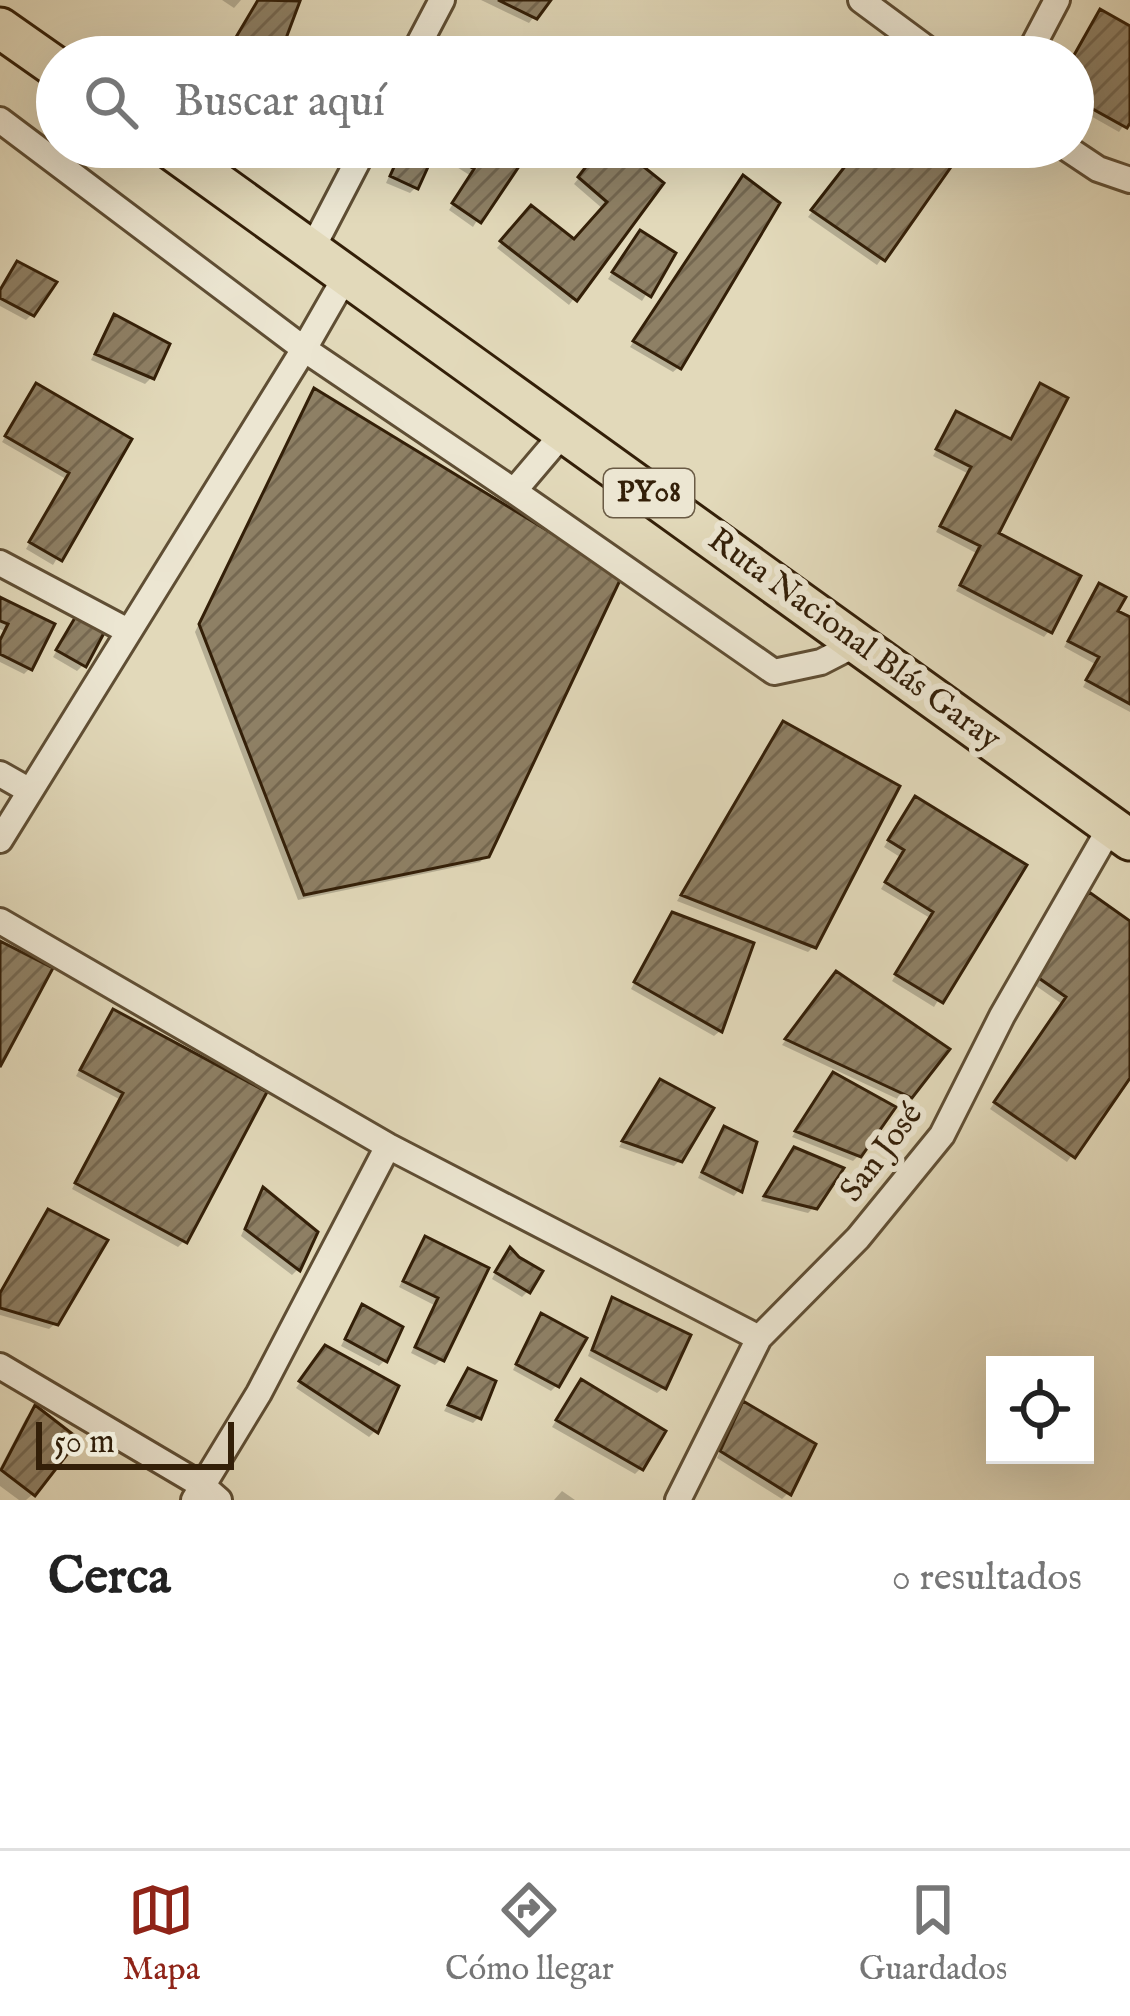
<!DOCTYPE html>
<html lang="es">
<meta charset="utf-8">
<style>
:root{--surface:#fff;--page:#f6f6f6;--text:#222;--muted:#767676;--line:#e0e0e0;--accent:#8f2418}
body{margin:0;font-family:"IM FELL English",serif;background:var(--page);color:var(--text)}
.controls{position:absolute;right:36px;bottom:36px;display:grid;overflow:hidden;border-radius:0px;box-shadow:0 12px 48px #0002}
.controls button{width:108px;height:108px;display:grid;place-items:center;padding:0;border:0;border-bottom:3px solid var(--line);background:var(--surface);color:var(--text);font:60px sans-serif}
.scale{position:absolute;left:36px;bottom:30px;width:198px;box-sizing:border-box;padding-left:12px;border:6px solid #331f08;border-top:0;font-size:33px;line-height:42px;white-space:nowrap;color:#331f08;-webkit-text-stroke:9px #ece6d2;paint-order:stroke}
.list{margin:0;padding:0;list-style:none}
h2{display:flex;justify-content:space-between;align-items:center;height:156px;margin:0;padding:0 48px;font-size:51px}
h2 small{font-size:39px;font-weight:400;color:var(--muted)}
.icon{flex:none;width:66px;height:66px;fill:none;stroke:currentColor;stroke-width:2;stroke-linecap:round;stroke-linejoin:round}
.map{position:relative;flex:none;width:1130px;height:1500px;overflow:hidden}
.search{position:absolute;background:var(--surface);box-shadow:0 12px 48px #0002;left:36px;right:36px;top:36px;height:132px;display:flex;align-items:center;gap:30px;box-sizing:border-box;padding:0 42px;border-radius:66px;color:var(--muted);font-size:45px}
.sheet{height:348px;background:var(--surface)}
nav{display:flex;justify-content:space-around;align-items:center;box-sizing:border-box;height:168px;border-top:3px solid var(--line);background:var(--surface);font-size:33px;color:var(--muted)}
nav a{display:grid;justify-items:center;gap:6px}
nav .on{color:var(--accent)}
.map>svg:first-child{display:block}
.shadow{fill:#0003}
.building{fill:url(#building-hatch);stroke:#331f08;stroke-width:3}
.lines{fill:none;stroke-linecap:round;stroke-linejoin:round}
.minor-casing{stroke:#5f4e34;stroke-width:30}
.trunk-casing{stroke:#331f08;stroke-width:45}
.minor{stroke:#ece6d2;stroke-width:24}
.trunk{stroke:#e2d9ba;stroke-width:39}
.labels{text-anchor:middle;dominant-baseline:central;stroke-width:12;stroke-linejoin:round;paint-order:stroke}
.shield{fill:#ece6d2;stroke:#6a5b45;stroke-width:3}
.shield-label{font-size:30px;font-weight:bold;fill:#331f08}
.street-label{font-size:33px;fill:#331f08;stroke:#ece6d2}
</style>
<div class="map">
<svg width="1130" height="1500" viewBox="0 0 1130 1500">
<defs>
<pattern id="building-hatch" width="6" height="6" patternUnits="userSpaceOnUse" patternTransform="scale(3)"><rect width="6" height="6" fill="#8e8065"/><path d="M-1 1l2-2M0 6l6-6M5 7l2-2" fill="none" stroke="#756851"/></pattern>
</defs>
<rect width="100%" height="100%" fill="#e2d9ba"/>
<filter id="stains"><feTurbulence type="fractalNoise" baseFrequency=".00167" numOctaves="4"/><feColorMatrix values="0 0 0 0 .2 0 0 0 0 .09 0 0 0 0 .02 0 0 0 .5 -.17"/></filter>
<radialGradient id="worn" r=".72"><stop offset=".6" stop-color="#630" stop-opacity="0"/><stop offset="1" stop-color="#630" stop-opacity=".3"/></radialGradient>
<path class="shadow" d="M222 0H241L234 8Z
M258 0H288L296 3 276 57H229L226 55Z
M481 0H547L529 23Z
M1100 12 1130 29V116L1119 132 1073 106V57Z
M402 147H434L415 188 410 193 386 183Z
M463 147H522L473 227 449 210 471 176 452 164Z
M604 147H614L660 184 569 305 497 248 531 209 574 243 603 209 574 184Z
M862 147H961L877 265 808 217Z
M737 184 679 367 673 372 630 347Z
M634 240 672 254 642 301 608 279Z
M17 264 32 314 26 320 0 306V290Z
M114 318 151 378 145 384 91 360 108 324Z
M36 387 128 440 53 565 26 549 66 479 2 442Z
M1040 387 995 534 1049 631 1044 637 956 591 976 553 936 532 967 473 933 456 957 414 1010 441 1034 392Z
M309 398 487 855 480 862 298 900 195 632Z
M1100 587 1114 612 1130 621V712L1083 687 1095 664 1064 647 1094 592Z
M0 600 30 668 24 674 0 662V639L4 631 0 629Z
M71 626 83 665 77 671 53 657Z
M778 731 814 946 808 952 677 901Z
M909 806 1022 866 934 1007 892 981 930 918 881 889 900 857 884 847Z
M673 916 751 944 720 1031 714 1036 631 989 667 922Z
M1130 924V1073L1067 1162 990 1109 1062 1004 1029 981Z
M831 980 910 1096 904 1102 782 1045Z
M113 1013 184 1241 178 1247 72 1189 119 1099 76 1076 107 1018Z
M828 1082 859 1155 853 1161 792 1137Z
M655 1089 680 1160 674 1166 619 1147Z
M725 1129 739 1190 734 1196 698 1178 719 1135Z
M788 1157 814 1207 808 1213 761 1201Z
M263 1191 298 1269 292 1275 241 1236 258 1196Z
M48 1212 56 1323 49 1329 0 1315V1293Z
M425 1240 485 1269 441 1359 435 1365 411 1353 434 1305 399 1287 420 1246Z
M504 1256 528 1291 522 1297 492 1279Z
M612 1301 687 1337 663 1388 657 1393 588 1356 607 1307Z
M362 1308 399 1329 384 1361 379 1366 341 1346 357 1314Z
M541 1317 557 1385 551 1391 513 1370 536 1323Z
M320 1355 395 1387 375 1431 369 1437 296 1388Z
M463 1377 479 1417 473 1423 444 1411Z
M576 1388 641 1468 635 1474 552 1427Z
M744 1405 788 1493 782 1499 717 1458 738 1410Z
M35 1409 33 1494 26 1500H19L0 1486V1468L26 1418Z
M562 1491 575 1500H554Z"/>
<path class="building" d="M258 0 300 1 279 57H244L229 49Z
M498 0H551L537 19Z
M1100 9 1130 26V123L1127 128 1073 98V57Z
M403 147H437L418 189 390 176Z
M462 147H525L528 153 481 223 452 203 474 169 455 157Z
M601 147H619L664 183 577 301 500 241 531 205 574 239 607 202 578 177Z
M860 147H965L885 261 811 210Z
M743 175 780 203 681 369 633 341Z
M640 230 676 253 651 297 612 272Z
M17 261 57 282 34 316 0 298V290Z
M114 314 170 344 154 379 95 354Z
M36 383 132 439 62 561 29 542 69 473 5 436Z
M1040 383 1068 398 999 533 1081 576 1052 633 960 585 980 546 940 526 971 467 936 449 956 411 1011 439Z
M314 388 622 576 489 857 304 895 199 624Z
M1099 583 1126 597 1118 611 1130 617V704L1086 680 1099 657 1068 641Z
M0 597 55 624 32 670 0 654V640L8 624 0 621Z
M76 616 104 633 86 667 56 650Z
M783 721 900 786 816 948 681 895Z
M915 796 1027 865 943 1003 895 974 933 912 885 882 904 850 888 840Z
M1089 892 1130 921V1078L1075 1158 994 1102 1066 997 1033 974Z
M672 912 754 943 722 1032 634 982Z
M0 941 53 968 0 1067Z
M836 971 950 1049 912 1098 785 1039Z
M113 1009 267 1092 187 1243 75 1183 123 1093 80 1070Z
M833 1072 896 1107 861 1157 795 1131Z
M660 1079 714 1108 682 1162 622 1141Z
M724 1126 757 1142 742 1192 702 1172Z
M794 1147 844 1168 817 1209 764 1196Z
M263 1187 318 1232 300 1271 245 1229Z
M48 1209 108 1240 58 1325 0 1308V1293Z
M425 1236 489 1268 444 1361 415 1347 438 1298 403 1281Z
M510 1247 519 1257 543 1271 530 1293 495 1272Z
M612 1297 691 1335 666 1389 592 1350Z
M362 1304 403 1327 387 1362 345 1339Z
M541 1313 587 1338 559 1387 516 1364Z
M325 1345 399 1386 378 1433 299 1381Z
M468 1368 496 1381 481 1419 448 1405Z
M581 1379 666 1431 643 1470 556 1420Z
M743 1401 816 1444 791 1495 720 1451Z
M35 1405 79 1439 35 1496 1 1470Z"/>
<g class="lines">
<g class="minor-casing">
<path id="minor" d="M861 0 938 57
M412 57 442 0
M1027 57 1057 0
M0 120 304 349 514 491 565 431
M1065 147 1098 169 1130 180
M312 249 365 147
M514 491 774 672 821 662 858 643
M0 563 128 631
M0 774 30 791
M0 840 304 349 347 274
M0 921 388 1146 759 1338
M0 1366 203 1486 219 1500
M194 1500 259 1393 388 1146
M678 1500 759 1338 858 1238 942 1135 1002 1016 1111 826"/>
</g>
<g class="trunk-casing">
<path id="trunk" d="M0 28 57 68
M168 147 1130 840"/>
</g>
<use href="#minor" class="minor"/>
<use href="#trunk" class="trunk"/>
</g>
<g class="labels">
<rect class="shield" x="604" y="469" width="90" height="48" rx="9"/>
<g class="shield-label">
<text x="649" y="493">PY08</text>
</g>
<g class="street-label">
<text transform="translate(854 640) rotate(36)">Ruta Nacional Blás Garay</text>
<text transform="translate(882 1153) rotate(-53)">San José</text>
</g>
</g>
<rect width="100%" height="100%" filter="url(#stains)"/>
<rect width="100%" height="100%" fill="url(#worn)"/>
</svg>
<div class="controls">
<button><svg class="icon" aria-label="locate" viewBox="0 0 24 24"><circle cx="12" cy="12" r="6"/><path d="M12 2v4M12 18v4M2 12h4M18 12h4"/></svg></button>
</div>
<div class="scale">50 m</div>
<div class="search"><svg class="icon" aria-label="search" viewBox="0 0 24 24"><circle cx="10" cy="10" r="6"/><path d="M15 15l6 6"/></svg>Buscar aquí</div>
</div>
<section class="sheet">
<h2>Cerca<small>0 resultados</small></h2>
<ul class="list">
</ul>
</section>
<nav>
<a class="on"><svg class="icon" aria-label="map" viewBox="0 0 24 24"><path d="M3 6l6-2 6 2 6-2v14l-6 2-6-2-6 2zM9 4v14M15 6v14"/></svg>Mapa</a>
<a><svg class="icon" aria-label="directions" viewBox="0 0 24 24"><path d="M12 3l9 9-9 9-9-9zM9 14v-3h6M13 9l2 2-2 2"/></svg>Cómo llegar</a>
<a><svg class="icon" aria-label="saved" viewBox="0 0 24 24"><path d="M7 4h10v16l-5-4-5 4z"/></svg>Guardados</a>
</nav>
